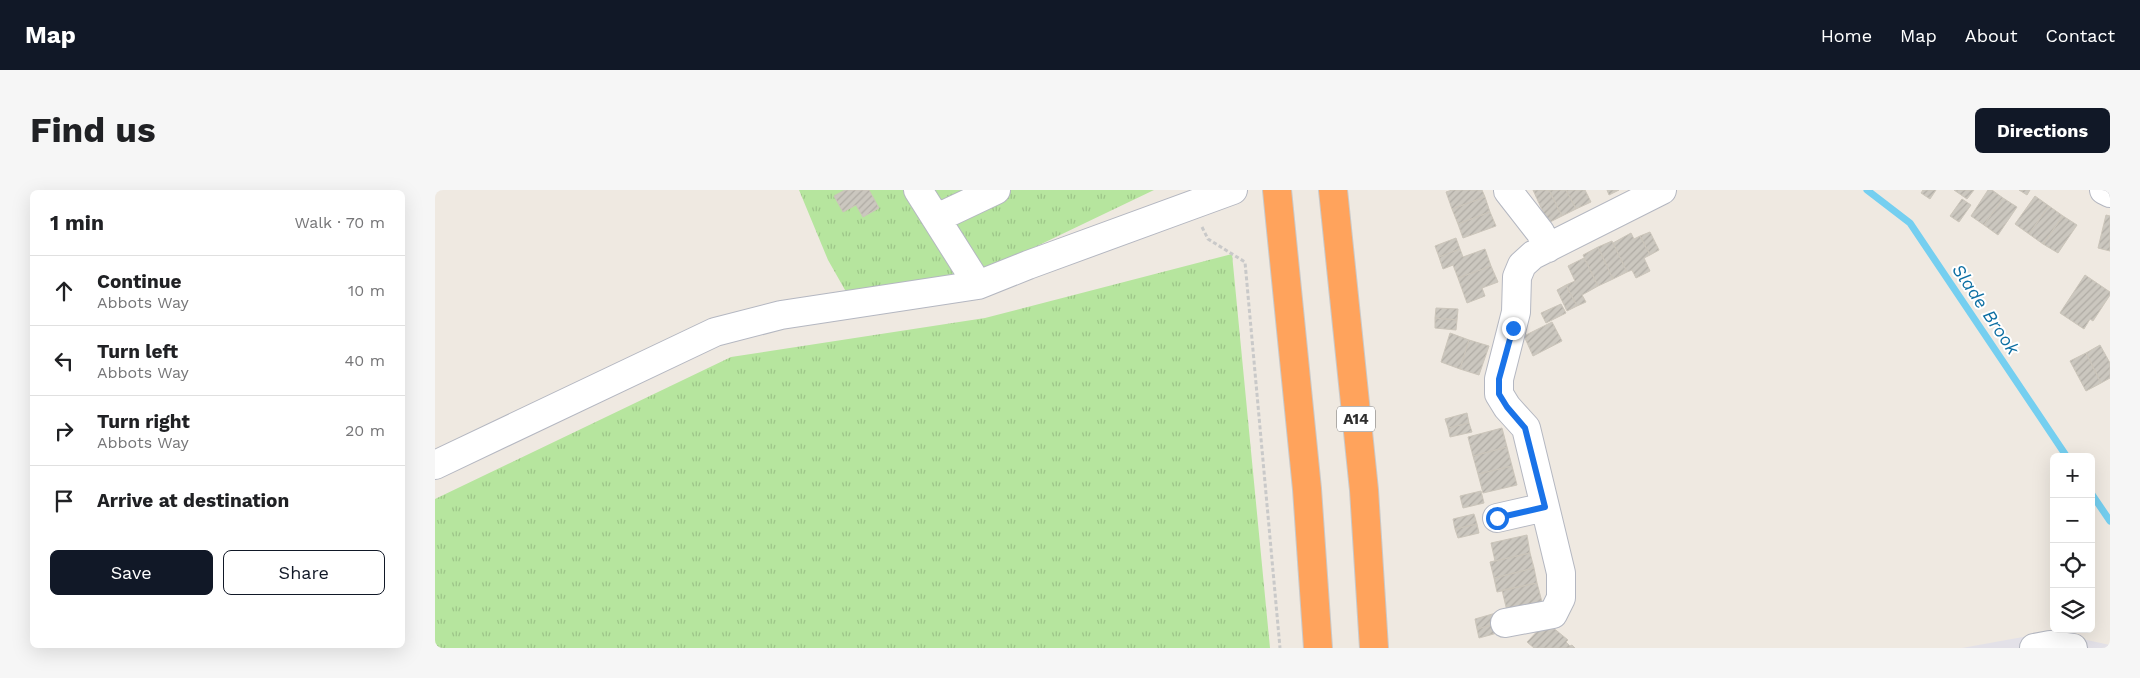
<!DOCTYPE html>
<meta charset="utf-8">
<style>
:root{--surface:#fff;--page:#f6f6f6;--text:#202124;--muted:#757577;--line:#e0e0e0;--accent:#111827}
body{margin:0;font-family:"Work Sans",sans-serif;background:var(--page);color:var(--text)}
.controls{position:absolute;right:15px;bottom:15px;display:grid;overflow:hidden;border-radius:8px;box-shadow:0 5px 20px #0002}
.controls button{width:45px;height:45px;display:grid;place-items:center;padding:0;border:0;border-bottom:1px solid var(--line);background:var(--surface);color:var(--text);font:25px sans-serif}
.stop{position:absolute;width:15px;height:15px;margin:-11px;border:4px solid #1a73e8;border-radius:50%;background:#fff}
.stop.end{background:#1a73e8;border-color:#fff;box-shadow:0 1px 5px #0008}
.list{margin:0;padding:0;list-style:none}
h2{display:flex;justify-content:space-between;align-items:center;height:65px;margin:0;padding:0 20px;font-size:21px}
h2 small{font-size:16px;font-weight:400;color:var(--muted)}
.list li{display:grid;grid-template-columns:32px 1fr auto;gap:15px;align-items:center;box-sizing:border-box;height:70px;padding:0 20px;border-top:1px solid var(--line)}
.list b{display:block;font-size:19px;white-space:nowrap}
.list p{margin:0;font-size:16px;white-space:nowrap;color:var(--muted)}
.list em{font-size:16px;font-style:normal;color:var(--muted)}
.actions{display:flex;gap:10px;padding:15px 20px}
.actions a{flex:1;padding:11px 0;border:1px solid var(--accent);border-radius:8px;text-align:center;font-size:18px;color:var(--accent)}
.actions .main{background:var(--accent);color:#fff}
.icon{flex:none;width:28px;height:28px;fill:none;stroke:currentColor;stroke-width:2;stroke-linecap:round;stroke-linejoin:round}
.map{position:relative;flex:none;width:1675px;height:458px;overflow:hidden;border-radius:8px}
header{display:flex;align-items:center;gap:30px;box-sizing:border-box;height:70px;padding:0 25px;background:var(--accent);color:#fff}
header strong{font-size:24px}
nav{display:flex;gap:28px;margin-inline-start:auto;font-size:18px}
.intro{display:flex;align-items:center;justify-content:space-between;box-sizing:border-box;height:120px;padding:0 30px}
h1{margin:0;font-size:35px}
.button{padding:12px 22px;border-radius:8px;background:var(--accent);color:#fff;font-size:18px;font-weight:700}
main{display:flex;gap:30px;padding:0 30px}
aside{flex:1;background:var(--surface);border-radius:8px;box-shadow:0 5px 20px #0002}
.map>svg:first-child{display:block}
.industrial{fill:#e3e1e8}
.grass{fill:url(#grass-tufts)}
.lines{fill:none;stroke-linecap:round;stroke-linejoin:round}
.stream{stroke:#75cff0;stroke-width:7}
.building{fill:url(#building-hatch);stroke:#cbc5ba}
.minor-casing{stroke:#b4b7c1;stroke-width:30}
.highway-casing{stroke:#c9c9c9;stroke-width:30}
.path{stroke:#c9c9c9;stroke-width:3;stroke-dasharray:4 2.5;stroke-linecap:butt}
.minor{stroke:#fff;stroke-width:28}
.highway{stroke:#ffa35c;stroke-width:28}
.route{stroke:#1a73e8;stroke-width:6}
.labels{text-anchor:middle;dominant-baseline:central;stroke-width:4;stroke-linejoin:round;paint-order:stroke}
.shield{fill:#fff;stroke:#6d6d6d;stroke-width:1}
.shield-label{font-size:15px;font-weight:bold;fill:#2e2e2e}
.water-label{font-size:18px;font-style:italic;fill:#0d6fa3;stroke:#fff}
</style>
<header>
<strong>Map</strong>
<nav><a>Home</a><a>Map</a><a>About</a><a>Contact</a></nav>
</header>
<div class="intro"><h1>Find us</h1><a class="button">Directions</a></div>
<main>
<aside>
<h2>1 min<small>Walk · 70 m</small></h2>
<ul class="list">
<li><svg class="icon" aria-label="ahead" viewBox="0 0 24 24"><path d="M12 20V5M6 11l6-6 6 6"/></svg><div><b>Continue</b><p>Abbots Way</p></div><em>10 m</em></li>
<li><svg class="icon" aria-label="left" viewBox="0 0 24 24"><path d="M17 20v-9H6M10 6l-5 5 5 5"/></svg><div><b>Turn left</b><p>Abbots Way</p></div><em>40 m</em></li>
<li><svg class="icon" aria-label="right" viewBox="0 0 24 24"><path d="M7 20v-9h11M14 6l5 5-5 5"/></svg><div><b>Turn right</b><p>Abbots Way</p></div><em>20 m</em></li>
<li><svg class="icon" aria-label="arrive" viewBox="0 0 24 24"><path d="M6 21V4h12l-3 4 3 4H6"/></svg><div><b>Arrive at destination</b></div></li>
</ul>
<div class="actions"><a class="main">Save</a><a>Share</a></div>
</aside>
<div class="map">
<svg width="1675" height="458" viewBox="0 0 1675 458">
<defs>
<pattern id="grass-tufts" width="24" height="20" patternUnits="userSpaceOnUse" patternTransform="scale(1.25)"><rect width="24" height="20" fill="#b6e59e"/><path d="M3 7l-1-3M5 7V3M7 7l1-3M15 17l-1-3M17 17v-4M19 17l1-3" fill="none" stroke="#9dc588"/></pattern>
<pattern id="building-hatch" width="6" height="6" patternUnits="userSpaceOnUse" patternTransform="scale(1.25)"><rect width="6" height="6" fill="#cbc7bf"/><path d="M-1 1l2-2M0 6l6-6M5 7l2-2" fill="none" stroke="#afaba4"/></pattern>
</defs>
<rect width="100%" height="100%" fill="#efe9e1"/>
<path class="industrial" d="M1615 442 1675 455V458H1527Z"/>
<path class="grass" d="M364 0H719L527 92 418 114 393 70Z
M797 64 835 458H0V309L296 167 550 128Z"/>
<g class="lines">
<path class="stream" d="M1432 0 1475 33 1632 267
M1656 303 1675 331"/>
</g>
<path class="building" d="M410 0H434L444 18 428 27 421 15 408 22 399 6Z
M1017 0H1047L1050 7 1017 19 1011 2Z
M1098 0H1114L1127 26 1113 33Z
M1114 0H1131L1141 19 1127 26Z
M1131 0H1150L1156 12 1141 19Z
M1172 0H1184L1174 5Z
M1488 0H1501L1495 9 1486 3Z
M1519 0H1539L1532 9Z
M1553 0H1557L1568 8 1549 35 1536 26Z
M1584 0H1595L1592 5Z
M1600 6 1614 16 1594 44 1580 34Z
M1050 7 1055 22 1023 34 1017 19Z
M1568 8 1582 17 1563 45 1549 35Z
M1527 9 1536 15 1524 32 1515 26Z
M1614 16 1628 26 1608 54 1594 44Z
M1055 22 1061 36 1028 48 1023 34Z
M1671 25 1675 26V61L1663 58Z
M1628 26 1642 35 1623 63 1608 54Z
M1215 42 1224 60 1215 65 1205 46Z
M1196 43 1199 49 1205 46 1215 65 1209 68 1215 81 1201 88 1197 80 1192 82 1178 53Z
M1021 48 1025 59 1004 67 1000 56Z
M1177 51 1192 82 1178 89 1163 57Z
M1163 57 1178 89 1163 96 1148 65Z
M1025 59 1028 67 1050 59 1056 76 1023 88 1018 75 1008 79 1004 67Z
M1149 68 1163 96 1147 105 1151 112 1142 116 1131 95 1140 91 1133 76Z
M1056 76 1063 92 1047 98 1050 106 1032 113 1023 88Z
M1650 85 1675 102V105L1658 131 1655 129 1649 139 1625 123Z
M1131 95 1142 116 1132 121 1122 100Z
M1126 114 1131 123 1111 133 1106 123Z
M1001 118 1023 119 1022 130 1000 128Z
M1000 128 1022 130 1021 140 1000 138Z
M1117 132 1127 151 1098 166 1089 146Z
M1015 143 1034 150 1025 179 1006 172Z
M1034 150 1054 156 1044 185 1025 179Z
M1665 155 1675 173V188L1666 193 1651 163Z
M1651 163 1666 193 1651 201 1635 171Z
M1032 223 1034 233 1013 238 1010 229Z
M1034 233 1037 242 1015 247 1013 238Z
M1067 238 1072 257 1038 266 1033 247Z
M1072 257 1077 276 1043 284 1038 266Z
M1077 276 1082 295 1048 303 1043 284Z
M1046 301 1049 313 1028 318 1025 306Z
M1039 324 1042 334 1020 339 1018 329Z
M1042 334 1044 343 1023 348 1020 339Z
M1092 345 1095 363 1060 371 1056 353Z
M1095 363 1099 378 1059 388 1055 372Z
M1099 378 1102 393 1062 402 1059 388Z
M1102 393 1107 412 1072 421 1067 400Z
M1061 423 1063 433 1042 439 1040 429Z
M1111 432 1133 450 1131 452 1135 456 1137 455 1140 458H1099L1092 452Z
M1063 433 1066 442 1044 448 1042 439Z"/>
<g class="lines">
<g class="minor-casing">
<path id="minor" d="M483 0 543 95
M1669 0 1675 3
M1073 1 1105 42 1113 58
M502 28 561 0
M0 275 280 142 346 125 543 95 593 75 798 0
M1062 328 1110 317
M1070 433 1118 424 1126 408V383L1091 238 1072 217 1064 204V189L1081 122 1082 87 1087 75 1098 65 1227 0
M1599 458 1615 455 1638 458"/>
</g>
<g class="highway-casing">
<path id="highway" d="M842 0 872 299 883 458
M898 0 929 300 939 458"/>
</g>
<path class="path" d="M767 37 773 49 810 72 845 458"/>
<use href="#minor" class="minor"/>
<use href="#highway" class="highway"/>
</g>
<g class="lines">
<path class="route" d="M1062 328 1110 317 1090 238 1072 217 1064 204V189L1078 138"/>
</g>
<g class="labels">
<rect class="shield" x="902" y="216.5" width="38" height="25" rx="4"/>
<g class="shield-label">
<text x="921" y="229">A14</text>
</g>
<g class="water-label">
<text transform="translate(1551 119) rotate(56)">Slade Brook</text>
</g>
</g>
</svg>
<div class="controls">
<button>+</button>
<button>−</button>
<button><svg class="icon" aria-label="locate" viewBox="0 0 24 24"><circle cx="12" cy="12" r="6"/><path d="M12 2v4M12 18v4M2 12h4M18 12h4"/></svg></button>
<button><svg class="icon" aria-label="layers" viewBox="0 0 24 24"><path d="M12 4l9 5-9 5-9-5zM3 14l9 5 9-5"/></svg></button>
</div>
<div class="stop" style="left:1062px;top:328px"></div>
<div class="stop end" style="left:1078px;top:138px"></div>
</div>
</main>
